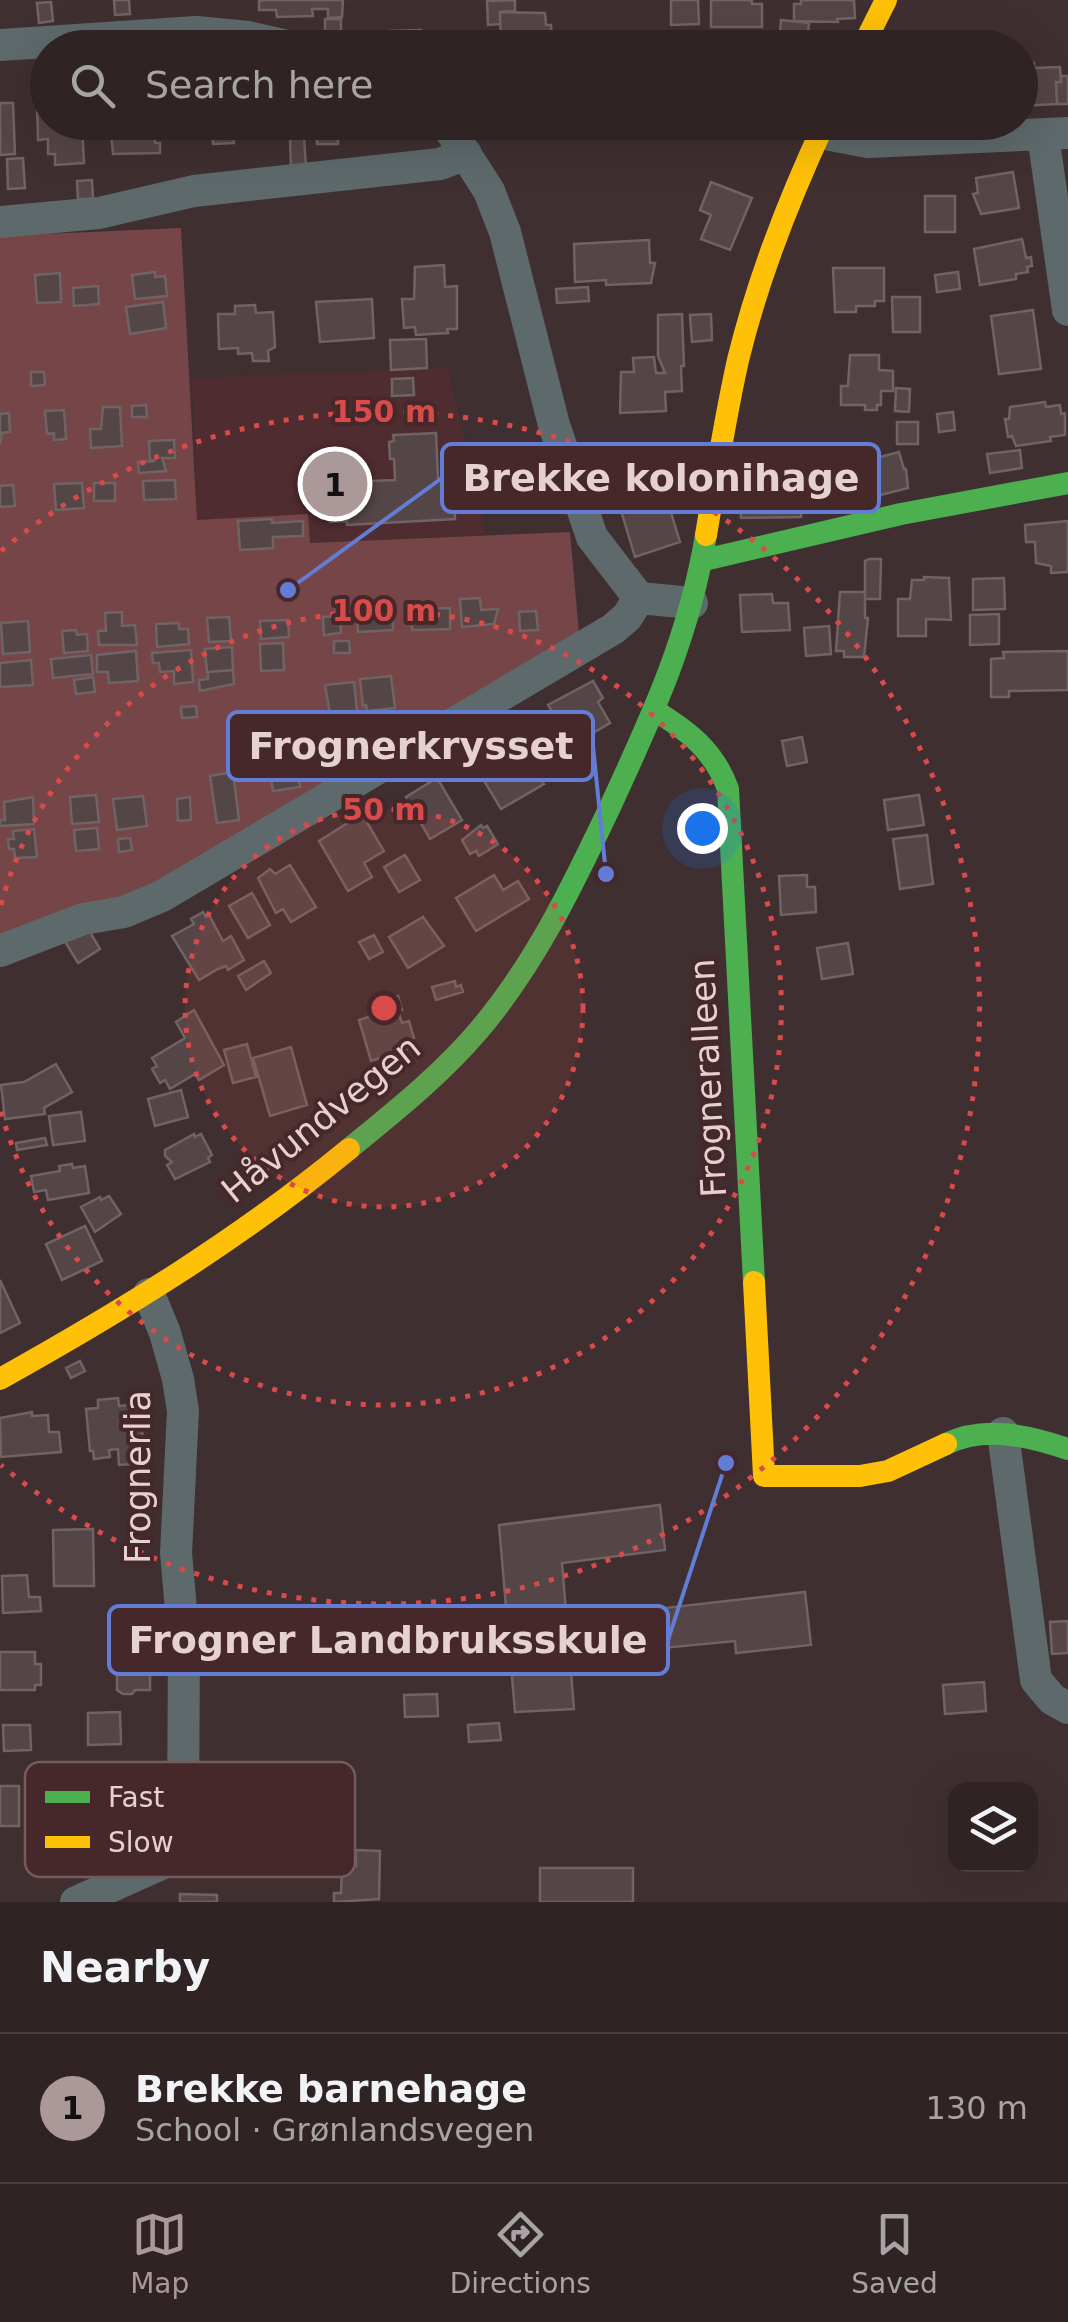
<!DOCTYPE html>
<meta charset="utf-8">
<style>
:root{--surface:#2f2324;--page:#3b2f31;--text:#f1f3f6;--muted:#a7a4a6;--line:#4a4041;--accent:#ab9899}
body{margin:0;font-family:"DejaVu Sans",sans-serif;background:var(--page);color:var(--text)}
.controls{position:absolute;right:30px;bottom:30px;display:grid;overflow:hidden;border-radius:20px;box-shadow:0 10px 40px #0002}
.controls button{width:90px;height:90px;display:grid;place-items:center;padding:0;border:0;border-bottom:2px solid var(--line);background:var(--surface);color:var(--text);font:50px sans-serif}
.you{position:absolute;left:702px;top:828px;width:35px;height:35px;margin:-25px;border:8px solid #fff;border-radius:50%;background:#1a73e8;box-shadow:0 0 0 15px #1a73e833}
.badge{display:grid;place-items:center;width:65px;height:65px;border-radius:50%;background:var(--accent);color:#111;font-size:32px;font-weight:700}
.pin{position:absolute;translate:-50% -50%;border:5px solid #fff;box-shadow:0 2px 10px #0006}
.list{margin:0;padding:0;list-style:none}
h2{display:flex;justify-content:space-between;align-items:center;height:130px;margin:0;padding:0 40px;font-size:42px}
h2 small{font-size:32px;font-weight:400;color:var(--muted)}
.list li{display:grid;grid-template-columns:65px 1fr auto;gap:30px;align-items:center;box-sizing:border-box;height:150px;padding:0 40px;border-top:2px solid var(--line)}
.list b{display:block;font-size:38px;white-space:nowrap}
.list p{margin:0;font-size:32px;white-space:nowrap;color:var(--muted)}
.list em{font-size:32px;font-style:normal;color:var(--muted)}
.icon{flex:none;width:55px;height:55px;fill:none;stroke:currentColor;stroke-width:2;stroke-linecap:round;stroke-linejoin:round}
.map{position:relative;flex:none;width:1068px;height:1902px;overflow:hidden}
.search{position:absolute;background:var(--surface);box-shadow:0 10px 40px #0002;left:30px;right:30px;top:30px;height:110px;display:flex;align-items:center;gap:25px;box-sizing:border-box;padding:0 35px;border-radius:55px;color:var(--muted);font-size:38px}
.sheet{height:280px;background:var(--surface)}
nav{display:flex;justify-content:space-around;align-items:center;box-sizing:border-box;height:140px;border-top:2px solid var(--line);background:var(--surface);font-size:28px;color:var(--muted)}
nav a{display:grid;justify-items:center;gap:5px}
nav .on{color:var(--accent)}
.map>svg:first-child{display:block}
.built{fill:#4f2c2f}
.green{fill:#764548}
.building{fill:#544546;stroke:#706363;stroke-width:2.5}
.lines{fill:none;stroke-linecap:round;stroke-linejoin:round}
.street{stroke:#5e696c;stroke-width:32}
.fast{stroke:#4caf50;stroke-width:22}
.slow{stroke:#ffc107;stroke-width:22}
.ring{fill:none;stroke:#d94a4a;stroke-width:5;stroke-dasharray:5 10}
.labels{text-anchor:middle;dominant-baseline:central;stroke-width:8;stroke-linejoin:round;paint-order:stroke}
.street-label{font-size:35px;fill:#e5d1d2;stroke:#46282a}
.key{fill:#46282a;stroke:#765b5c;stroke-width:2.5}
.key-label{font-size:28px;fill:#e5d1d2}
.centre{fill:#d94a4a;stroke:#46282a;stroke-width:5}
.ring-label{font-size:30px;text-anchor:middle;font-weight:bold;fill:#d94a4a;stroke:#46282a;stroke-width:8;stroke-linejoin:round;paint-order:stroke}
.leader{fill:none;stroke:#637cd6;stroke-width:4}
.callout-dot{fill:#637cd6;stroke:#46282a;stroke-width:4}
.callout{fill:#46282a;stroke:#637cd6;stroke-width:4}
.callout-label{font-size:38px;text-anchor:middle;font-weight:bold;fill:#e5d1d2}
</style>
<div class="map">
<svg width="1068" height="1902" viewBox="0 0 1068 1902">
<rect width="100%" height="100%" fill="#3f2f30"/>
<path class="built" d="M448 368 486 535 309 543 308 514 197 521 192 378Z"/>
<path class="green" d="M181 228 197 520 308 514 310 543 570 532 579 633 128 898 0 939V236Z"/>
<path class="building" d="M114 0H129L130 14 115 15Z
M343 0 342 17 328 18V9H312L313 16 277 17 276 10H259V1L265 0Z
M515 0V11L500 12V24L488 25 487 1Z
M671 0H698L699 24 671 25Z
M711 0H752V4H762V27H711Z
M801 0H854L855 18 837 19 838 22 794 21V4H801Z
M51 2 53 21 39 23 37 3Z
M500 12 545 13 546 25H551L552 42H546V48H501Z
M325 19H341V32H325Z
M781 20 809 23 807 48 779 46Z
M421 30 422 43 441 48H389V31Z
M1034 63V68L1060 67 1061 82H1056L1057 104 1020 106V64Z
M1061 76H1068V104H1057L1056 82H1061Z
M40 100H48V122H82L84 163 55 165V154H48V139L38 140 37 106H40Z
M0 103H13L15 154 0 155Z
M110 122H154L155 143H160V153L113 154Z
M212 122H233L234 143 213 144Z
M295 122H337L338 144H317V135H296Z
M609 122H656L657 126 655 133 638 134V127L609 128Z
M763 122H787L783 130 757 132Z
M304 137 306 167 291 168 290 138Z
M23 158 25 188 8 189 7 159Z
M1013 172 1019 208 981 214 973 194 978 193 976 178Z
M92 180 93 199H78L77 181Z
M711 182 752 198 730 250 701 239 711 215 700 210Z
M925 196H955V232H925Z
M1022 239 1026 258 1031 257 1032 266 1027 267 1028 272 1016 274V279L980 285 974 249Z
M649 240 650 263H655L651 283 606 285V280L575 282 574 244Z
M444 265 445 287 457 286V329H447L448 333 416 335 415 327 404 328 402 299H414L415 267Z
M833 268H884V301H875V306H856V312H835Z
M155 272V277L165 276 167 296 135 299 132 275Z
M958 272 960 289 937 292 935 275Z
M60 273 61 302 37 303 35 275Z
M98 286 99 304 74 306 73 288Z
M588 287 589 301 557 303 556 289Z
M892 297H920V332H893Z
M372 299 374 338 320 342 316 302Z
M163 302 166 328 130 334 126 307Z
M255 305 256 313 273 312 275 347 268 351 269 361H253L252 353 238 354V348L219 349 218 314H235V306Z
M1033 310 1041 369 999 374 991 316Z
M682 314 684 366H681L682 391 665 392 666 411 620 413 621 372H634L633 358 654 357 656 373H665L658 356V315Z
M711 314 712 340 692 342 690 315Z
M426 339 427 368 391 370 390 340Z
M850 355H879V370L893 371V391H881V405H877V410H865V405H841V386H848Z
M31 372H44L45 385 31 386Z
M413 378 414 395 392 396V379Z
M896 388 910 389 909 412 895 411Z
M1045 402 1046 407 1060 405 1061 414 1065 413V435L1050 437 1051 441 1016 446 1012 436 1008 437 1005 419H1009L1010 407Z
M146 405 147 417H132V406Z
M103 407H120L122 446 91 448 90 429H101Z
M64 410 66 439 54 440V433L47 434 45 411Z
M953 412 955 430 939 432 937 414Z
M9 413 10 432 2 433 0 444V414Z
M897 422H918V444H897Z
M436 433 438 478 453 477 455 519 347 525V521L330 522 328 487 345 486V483L350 482V477L368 476 369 481 395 480 394 459H390L389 442 394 441 393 435Z
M174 440 175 458H162L166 471 139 473 138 462 155 461 150 459 149 441Z
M1020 450 1022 468 990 473 987 454Z
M899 452 904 469H906L908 488 857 501 848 458 863 454 865 461Z
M740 479H798V486H803L801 517 741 518Z
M175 480 176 499 144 500 143 481Z
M82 483 84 508 56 510 54 484Z
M94 483H115V501H94Z
M652 483 655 492 664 490 680 542 635 557 619 504 635 498 632 490Z
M13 485 15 506 0 507V486Z
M272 519V523L303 521V536L273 537V548L240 550 238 521Z
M1068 521V572L1051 573V566L1036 563 1035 542H1026L1025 525Z
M869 559H881L880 599H865V561Z
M924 577 949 578 951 620 926 619V636H898V599H910L912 580H924Z
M1004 578 1005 609 973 610V579Z
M840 592H865V618H868L864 657H844V651H836Z
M772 594 773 603H788L790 630 742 632 740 595Z
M480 598 481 610 498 609 494 624 462 627 460 599Z
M392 604 393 630 358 632 357 612 364 605Z
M450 608V629L412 630V609Z
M536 611 538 630 520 631 519 612Z
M122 612V626L135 625 137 645H99L98 631H106L105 613Z
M999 614V644L970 645V615Z
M340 616 341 633 324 635 323 617Z
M229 617 231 641 209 642 207 618Z
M288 620 289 637 261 639 260 621Z
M28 621 30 652 3 654 1 623Z
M179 623V629H188L189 644 157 647 156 624Z
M829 626 831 654 806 656 804 628Z
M76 630 77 635 87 634 88 651 64 653 62 631Z
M334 641H349L350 653H334Z
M283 643 284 670 261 671 260 644Z
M232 647 233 670 207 672 205 649Z
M191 650 193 682 174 684V671L160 672 159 663H153L152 653Z
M136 651 138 681 109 683 108 672H97V655Z
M1068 651V690L1009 691V697H991V659L1004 658 1003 652Z
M91 655 93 674 53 678 51 659Z
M31 660 33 685 0 687V663Z
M233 670 234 684 200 691 199 680 208 679V672Z
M391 676 395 708 367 711 366 705 363 706 360 679Z
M93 677 95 692 76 694 74 680Z
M593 681 603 698 598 702 610 723 572 745 548 705Z
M354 682 357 711 330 714 325 685Z
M196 706 197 717 182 718 181 707Z
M523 728 537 751 527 757 544 784 501 809 474 764 503 747 500 741Z
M802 737 807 762 787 766 782 741Z
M296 759 300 787 273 791 269 763Z
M311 765 313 779 300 781 298 767Z
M233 772 239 820 217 823 210 776Z
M437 778 462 820 430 839 406 797Z
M96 795 99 822 72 824 70 797Z
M919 795 924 825 888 830 884 800Z
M143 796 147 826 117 830 113 799Z
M33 797 34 824 0 826V820H5L4 802Z
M190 797 191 820 178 821 177 799Z
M362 814 384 851 364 863 372 877 348 891 319 841Z
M481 825 483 828 487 826 498 844 479 856 476 851 470 854 462 840Z
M97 828 99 849 76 851 74 830Z
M34 829 37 857 15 858 14 849H9L8 839H14L13 831Z
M927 835 933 884 900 889 893 839Z
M130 838 132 850 119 852 118 839Z
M405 855 420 880 399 892 384 867Z
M290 865 316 907 291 922 283 909 276 913 258 878 270 869 275 874Z
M494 875 503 890 518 881 529 899 476 931 456 898Z
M807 875V887H815L816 912 781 915 779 876Z
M252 893 270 925 248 938 229 906Z
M203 912 206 917 209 915 223 941 231 936 244 960 228 970 226 966 218 969 199 980 172 936 194 924 191 919Z
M423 917 444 946 408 968 389 937Z
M87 927 100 949 78 963 64 940Z
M374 935 383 952 369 959 359 942Z
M848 943 853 974 822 979 817 948Z
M264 961 271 973 246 990 238 976Z
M455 981 456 987 461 985 463 992 436 1000 432 987Z
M398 996 402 1010 377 1014 374 1003Z
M397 1008 402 1023 409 1021 414 1038 407 1041 409 1049 371 1061 359 1020Z
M194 1010 224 1065 199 1080 195 1074 170 1089 165 1080 160 1083 152 1069 157 1066 152 1058 185 1038 176 1022Z
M247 1044 256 1077 233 1083 224 1050Z
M291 1047 307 1105 270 1116 253 1058Z
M56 1064 72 1092 44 1108 45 1114 5 1119 1 1085 24 1082Z
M181 1090 188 1117 155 1126 148 1099Z
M81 1112 85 1141 53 1145 49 1116Z
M194 1134 195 1137 201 1134 212 1155 208 1158 210 1162 175 1179 167 1165 172 1162 165 1156V1150Z
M45 1138 47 1145 17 1150 16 1143Z
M72 1164 73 1168 85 1166 89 1193 48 1200 46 1190 34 1192 31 1176 60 1171 59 1166Z
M109 1196 121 1214 95 1232 81 1207 100 1197 101 1200Z
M85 1226 102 1261 62 1280 46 1244Z
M0 1280 20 1323 0 1333Z
M80 1361 85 1371 71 1378 66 1368Z
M118 1398 119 1406 131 1405 132 1426 141 1425 147 1463 119 1465 118 1449 109 1450 110 1457 94 1459 93 1451H90L86 1409 98 1408V1400Z
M32 1412V1416L48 1415 49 1432H59L61 1452 1 1457 0 1418Z
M660 1505 665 1550 562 1563 574 1709 515 1712 499 1525Z
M93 1529 94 1586H54L53 1530Z
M27 1575 29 1597H40L41 1611 3 1613 2 1576Z
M805 1592 811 1645 736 1653 735 1641 590 1655 586 1617Z
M1068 1621V1653L1052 1654 1050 1622Z
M0 1652H35V1664H41V1685H35V1690H0Z
M117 1654H158V1673H150V1690H135L132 1694H123L117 1690Z
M984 1682 986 1711 945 1714 943 1685Z
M437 1694 438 1716 405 1717 404 1695Z
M120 1712 121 1744 88 1745V1713Z
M499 1723 501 1740 469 1742 468 1725Z
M3 1725H30L31 1750 4 1751Z
M0 1786H19V1826H0Z
M356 1850 380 1851 379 1899 334 1902V1893H341L342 1866H356Z
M540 1868H633V1902H540Z
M180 1894 217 1895V1902H180Z"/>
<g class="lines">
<path class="street" d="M0 45 196 32 248 37 297 48
M445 122 489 191 505 232 554 425 592 537 639 598 692 603
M820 133 868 142 1068 133
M1043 135 1068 310
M0 222 99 213 194 191 440 164 466 154
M0 951 83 919 124 912 162 896 613 629 627 617 639 598
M1003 1433 1036 1680 1052 1699 1068 1708
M76 1902 166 1862 177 1846 183 1825 184 1643 176 1553 183 1411 178 1379 165 1333 149 1294"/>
<path class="fast" d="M704 560 901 514 1068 483
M654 710C688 731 714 750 728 789L754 1282
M349 1149C394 1112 441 1075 479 1030 535 964 573 885 610 807 653 714 689 637 706 535
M946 1444C985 1425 1029 1436 1068 1449"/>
<path class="slow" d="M862 48 886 0
M706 535C716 476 725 418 738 360 758 278 789 199 825 122
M754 1282 764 1476H860L888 1471 946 1444
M0 1379C122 1311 241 1238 349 1149"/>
</g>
<circle cx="384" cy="1008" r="199" fill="#d94a4a" fill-opacity=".12"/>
<g class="ring">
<circle cx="384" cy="1008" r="199"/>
<path d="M1 905A397 397 0 1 1 1 1111"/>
<path d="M1 551A596 596 0 1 1 1 1465"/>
</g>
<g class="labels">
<g class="street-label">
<text transform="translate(708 1078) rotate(-93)">Frogneralleen</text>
<text transform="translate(321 1119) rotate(-39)">Håvundvegen</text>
<text transform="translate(138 1477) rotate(-90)">Frognerlia</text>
</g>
</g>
<rect x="25" y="1762" width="330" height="115" rx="15" class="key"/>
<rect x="45" y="1791" width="45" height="12" fill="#4caf50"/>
<rect x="45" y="1836" width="45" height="12" fill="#ffc107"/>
<g class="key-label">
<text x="108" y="1807">Fast</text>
<text x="108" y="1852">Slow</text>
</g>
<circle cx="384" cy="1008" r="15" class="centre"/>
<g class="ring-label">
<text x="384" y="422">150 m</text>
<text x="384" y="621">100 m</text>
<text x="384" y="820">50 m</text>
</g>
<path class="leader" d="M288 590L442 478M606 874L593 746M726 1463L668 1640"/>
<g class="callout-dot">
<circle cx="288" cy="590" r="10"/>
<circle cx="606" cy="874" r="10"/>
<circle cx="726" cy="1463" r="10"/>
</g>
<g class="callout">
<rect x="442" y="444" width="437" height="68" rx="10"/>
<rect x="228" y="712" width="365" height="68" rx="10"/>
<rect x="109" y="1606" width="559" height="68" rx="10"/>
</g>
<g class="callout-label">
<text x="661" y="491">Brekke kolonihage</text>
<text x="411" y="759">Frognerkrysset</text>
<text x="388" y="1653">Frogner Landbruksskule</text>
</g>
</svg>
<div class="controls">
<button><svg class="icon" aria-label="layers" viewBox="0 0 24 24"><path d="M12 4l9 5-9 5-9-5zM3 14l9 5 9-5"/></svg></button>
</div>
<div class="you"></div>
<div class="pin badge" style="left:335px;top:484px">1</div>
<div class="search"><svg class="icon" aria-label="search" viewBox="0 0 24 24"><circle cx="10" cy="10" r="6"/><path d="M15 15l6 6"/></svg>Search here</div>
</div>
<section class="sheet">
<h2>Nearby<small></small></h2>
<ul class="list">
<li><span class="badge">1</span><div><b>Brekke barnehage</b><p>School · Grønlandsvegen</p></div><em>130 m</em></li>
</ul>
</section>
<nav>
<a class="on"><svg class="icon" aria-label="map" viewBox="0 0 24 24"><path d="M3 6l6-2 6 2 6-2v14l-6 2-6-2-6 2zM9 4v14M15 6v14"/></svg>Map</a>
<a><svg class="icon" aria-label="directions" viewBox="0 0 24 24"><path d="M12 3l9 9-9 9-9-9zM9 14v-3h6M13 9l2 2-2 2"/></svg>Directions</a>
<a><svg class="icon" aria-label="saved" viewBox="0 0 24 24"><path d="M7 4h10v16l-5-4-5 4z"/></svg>Saved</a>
</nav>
